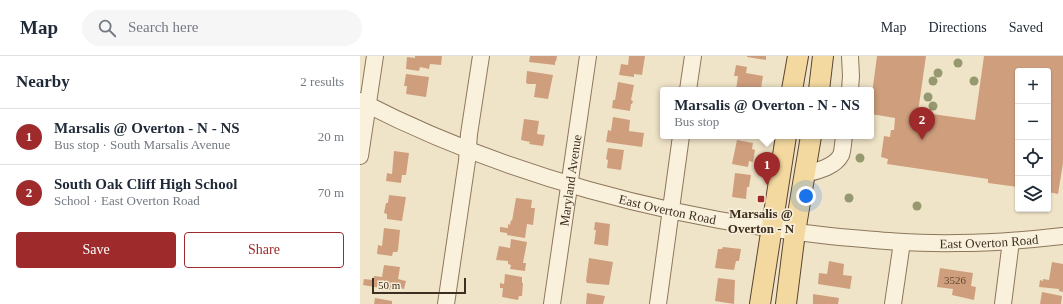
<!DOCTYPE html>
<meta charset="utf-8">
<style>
:root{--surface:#fff;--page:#f6f6f7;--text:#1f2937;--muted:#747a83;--line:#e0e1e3;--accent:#9e2a2b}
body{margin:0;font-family:"Times New Roman",serif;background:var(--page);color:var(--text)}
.controls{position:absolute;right:12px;top:12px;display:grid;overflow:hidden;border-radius:4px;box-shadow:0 1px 3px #0004}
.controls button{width:36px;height:36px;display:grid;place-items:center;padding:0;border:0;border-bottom:1px solid var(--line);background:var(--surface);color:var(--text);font:20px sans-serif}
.scale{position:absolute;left:12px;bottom:10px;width:94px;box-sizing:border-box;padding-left:4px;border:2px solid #3d2e20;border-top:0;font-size:11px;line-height:14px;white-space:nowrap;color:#3d2e20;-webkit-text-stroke:3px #f7eed8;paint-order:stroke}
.you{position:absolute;left:446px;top:140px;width:14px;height:14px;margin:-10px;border:3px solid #fff;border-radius:50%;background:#1a73e8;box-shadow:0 0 0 6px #1a73e833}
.badge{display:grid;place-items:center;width:26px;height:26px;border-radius:50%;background:var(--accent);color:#fff;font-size:13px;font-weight:700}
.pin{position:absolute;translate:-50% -33px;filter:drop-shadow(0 1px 2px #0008)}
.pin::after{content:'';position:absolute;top:21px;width:14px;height:12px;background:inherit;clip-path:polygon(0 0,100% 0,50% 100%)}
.popup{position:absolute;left:300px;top:31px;width:214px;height:52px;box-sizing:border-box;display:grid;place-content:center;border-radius:4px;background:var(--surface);filter:drop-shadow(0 1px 3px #0005);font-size:13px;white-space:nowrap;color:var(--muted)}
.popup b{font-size:15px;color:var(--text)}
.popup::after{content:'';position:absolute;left:50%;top:100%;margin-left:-8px;border:8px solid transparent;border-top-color:var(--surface)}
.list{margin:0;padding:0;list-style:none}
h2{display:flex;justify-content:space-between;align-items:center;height:52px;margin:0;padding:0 16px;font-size:17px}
h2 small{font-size:13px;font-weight:400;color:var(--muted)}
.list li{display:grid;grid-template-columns:26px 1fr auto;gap:12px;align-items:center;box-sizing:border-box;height:56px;padding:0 16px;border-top:1px solid var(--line)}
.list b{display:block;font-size:15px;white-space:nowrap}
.list p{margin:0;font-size:13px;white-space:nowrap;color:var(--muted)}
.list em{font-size:13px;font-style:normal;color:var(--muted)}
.actions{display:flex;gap:8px;padding:12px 16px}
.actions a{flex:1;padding:9px 0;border:1px solid var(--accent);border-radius:4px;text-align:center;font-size:14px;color:var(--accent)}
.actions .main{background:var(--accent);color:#fff}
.icon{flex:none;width:22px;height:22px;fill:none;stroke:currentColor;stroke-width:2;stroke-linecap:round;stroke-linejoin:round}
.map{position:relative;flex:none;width:703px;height:248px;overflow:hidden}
header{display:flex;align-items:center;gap:24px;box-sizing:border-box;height:56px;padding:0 20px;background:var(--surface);border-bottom:1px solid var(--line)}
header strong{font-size:19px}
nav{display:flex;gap:22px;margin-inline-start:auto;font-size:14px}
.search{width:280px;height:36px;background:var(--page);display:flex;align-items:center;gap:10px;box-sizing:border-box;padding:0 14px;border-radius:22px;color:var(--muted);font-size:15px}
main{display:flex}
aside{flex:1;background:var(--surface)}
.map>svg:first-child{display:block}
.building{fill:#cf9f7d}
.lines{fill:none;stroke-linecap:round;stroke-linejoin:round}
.minor-casing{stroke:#8d765c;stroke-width:18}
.major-casing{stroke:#5b4430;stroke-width:22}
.minor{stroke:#faf1dc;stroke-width:16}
.major{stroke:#f3d9a0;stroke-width:20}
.tree{fill:#96986f}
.poi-dot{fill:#9e2a2b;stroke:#f7eed8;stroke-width:1.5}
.labels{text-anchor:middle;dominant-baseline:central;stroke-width:3.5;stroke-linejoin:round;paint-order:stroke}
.number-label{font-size:11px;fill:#624a37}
.street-label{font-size:13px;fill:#3d2e20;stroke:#f7eed8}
.poi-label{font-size:13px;font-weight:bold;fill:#3d2e20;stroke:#f7eed8}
</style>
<header>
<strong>Map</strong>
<div class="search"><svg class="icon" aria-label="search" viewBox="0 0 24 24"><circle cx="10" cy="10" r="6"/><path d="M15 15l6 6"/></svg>Search here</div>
<nav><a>Map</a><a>Directions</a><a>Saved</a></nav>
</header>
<main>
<aside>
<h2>Nearby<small>2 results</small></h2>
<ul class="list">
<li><span class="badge">1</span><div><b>Marsalis @ Overton - N - NS</b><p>Bus stop · South Marsalis Avenue</p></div><em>20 m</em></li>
<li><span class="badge">2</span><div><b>South Oak Cliff High School</b><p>School · East Overton Road</p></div><em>70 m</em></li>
</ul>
<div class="actions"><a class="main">Save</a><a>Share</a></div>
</aside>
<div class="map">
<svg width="703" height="248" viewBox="0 0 703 248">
<rect width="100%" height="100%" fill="#f0e4c8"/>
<path class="building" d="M55 0H82L81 9 70 8 69 13 60 11 59 15 46 13 47 1 55 2Z
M170 0H197L196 6 195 5V9L169 6Z
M269 0H285L282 19 274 18V21L259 19 261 8 268 9Z
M387 0H406V4L387 1Z
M517 0H566L558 56 615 64 624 0H703V107L698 138 688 136V15H658V131L628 127V123L527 108 528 103 521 101 524 80 530 81 531 74H534L535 62 511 58V45Z
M376 9 387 11 386 17 403 20 401 32H404V34H376L378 20H374Z
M167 15 193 19 188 43 174 41 176 28H168L166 27Z
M46 18 69 21 66 41 46 38 47 30H44Z
M258 26 274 29 271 44 273 45 272 48H271L270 55 252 52 253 44H255Z
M253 61 270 64 269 75 284 77 282 91 246 86 248 74 251 75Z
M164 63 179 65 177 78 185 79 183 90 169 88 170 86 161 84Z
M377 84 393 87 392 93 395 94 393 106 389 105 388 111 372 108Z
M248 92 264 94 261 114 247 112 248 104 246 103Z
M34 95 49 97 46 119H42L41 127 26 125 27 117 32 118Z
M375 117 391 119 389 131H387L386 143 372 141Z
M29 139 46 141 42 165 27 163V158L24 157 26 147H28Z
M156 142 172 144 171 152H175L173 169 167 168 165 182 147 179V177L140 176V171L148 172V168L150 169 151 164 152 165Z
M235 166 250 168 248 190 234 188 236 174H234Z
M24 172 40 174 38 194 37 196H33L32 200 17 198 18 189 22 190Z
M151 183 167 186 163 207H166L165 215 150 213 151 209 148 208V205L136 204 139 190 150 192Z
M363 191 381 193 379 205H376L374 214 355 212 358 193H362Z
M229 202 253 206 249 229 227 227 226 225Z
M469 205 484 208 483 219 492 220 490 233 458 228 459 217 467 218Z
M692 206 703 208V236L699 235V233L679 231 680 224 683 225V223L689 224Z
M24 209 40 211 38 223 46 225 44 233 32 231V234L3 229 4 223 13 224 14 220 22 221Z
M580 212 613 217 611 230 616 231 614 244 592 239 593 233 577 231Z
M145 218 162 221V227H163L162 240H159L158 244 142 241 143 232H140V227L144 228Z
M358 222 375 224 374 248 355 245Z
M682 236 702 240 701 248H680Z
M227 237 245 240 243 248H226Z
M453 238 479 242 478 248H453Z
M15 242 32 245V248H14Z"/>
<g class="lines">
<g class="minor-casing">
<g id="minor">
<path d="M490 0 491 20 490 34"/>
<path d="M328 34 333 0"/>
<path id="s1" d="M0 45C143 119 310 163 470 180 513 184 555 188 598 187 633 187 668 184 703 180"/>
<path d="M0 100 15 0"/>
<path d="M445 118C457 115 475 111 481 99 483 94 483 86 484 80"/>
<path d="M86 248 107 105 109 78 121 0"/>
<path id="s2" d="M192 248 228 0"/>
<path d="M298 248 321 80"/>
<path d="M533 248 542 186"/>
<path d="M643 248 651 185"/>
</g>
</g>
<g class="major-casing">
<path id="major" d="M432 34 438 0
M459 34 463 0
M400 248 426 80
M426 248 435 176 451 80"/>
</g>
<use href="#minor" class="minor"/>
<use href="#major" class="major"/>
</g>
<g class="tree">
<circle cx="598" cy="7" r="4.5"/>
<circle cx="578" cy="17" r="4.5"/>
<circle cx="573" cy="25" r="4.5"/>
<circle cx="614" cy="25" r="4.5"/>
<circle cx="568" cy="41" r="4.5"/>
<circle cx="573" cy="50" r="4.5"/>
<circle cx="500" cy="102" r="4.5"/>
<circle cx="489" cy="142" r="4.5"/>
<circle cx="557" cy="150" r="4.5"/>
</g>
<rect class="poi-dot" x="397" y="139" width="8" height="8" rx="2"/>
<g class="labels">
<g class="number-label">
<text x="595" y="224">3526</text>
</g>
<g class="street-label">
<text stroke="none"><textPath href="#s2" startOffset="125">Maryland Avenue</textPath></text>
<text stroke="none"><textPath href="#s1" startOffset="327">East Overton Road</textPath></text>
<text stroke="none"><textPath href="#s1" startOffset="651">East Overton Road</textPath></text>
</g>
<g class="poi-label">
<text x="401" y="157">Marsalis @<tspan x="401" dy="15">Overton - N</tspan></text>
</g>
</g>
</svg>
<div class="controls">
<button>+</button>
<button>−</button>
<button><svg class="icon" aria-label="locate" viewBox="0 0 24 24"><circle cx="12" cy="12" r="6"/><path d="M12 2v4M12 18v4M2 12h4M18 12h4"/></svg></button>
<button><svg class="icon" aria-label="layers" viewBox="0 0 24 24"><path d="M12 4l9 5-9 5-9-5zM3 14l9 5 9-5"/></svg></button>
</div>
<div class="scale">50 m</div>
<div class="you"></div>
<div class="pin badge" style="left:407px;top:129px">1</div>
<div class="popup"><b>Marsalis @ Overton - N - NS</b>Bus stop</div>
<div class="pin badge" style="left:562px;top:84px">2</div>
</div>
</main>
